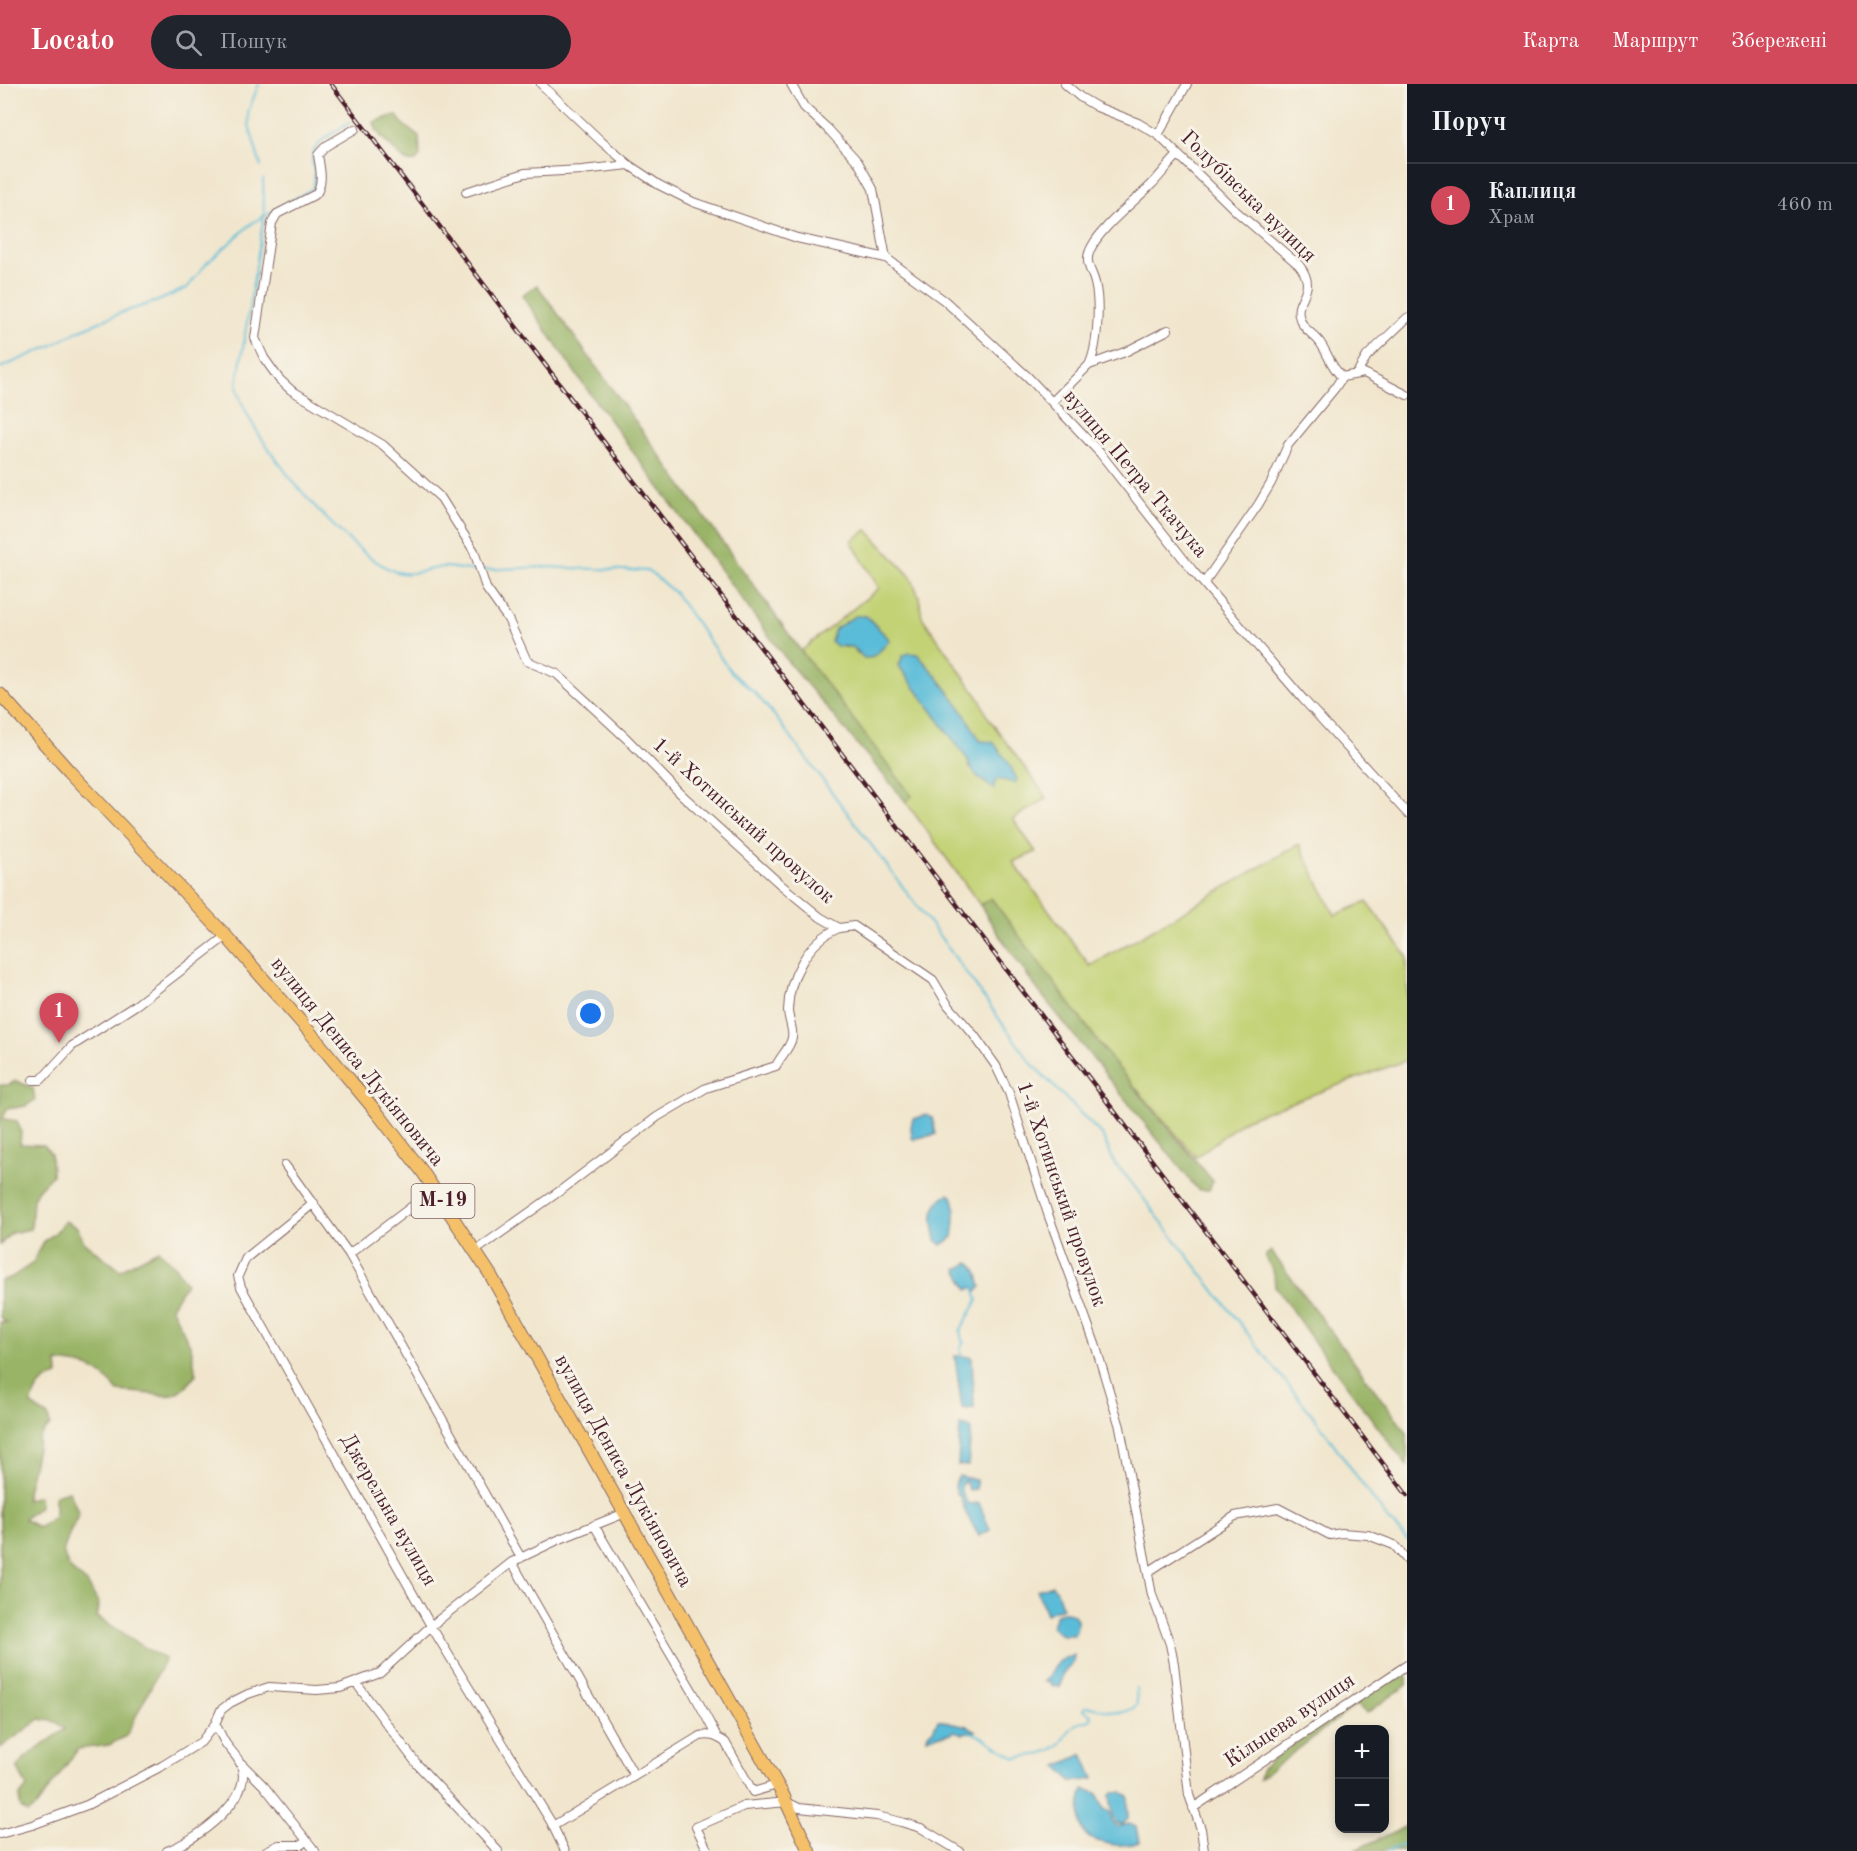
<!DOCTYPE html>
<html lang="uk">
<meta charset="utf-8">
<style>
:root{--surface:#171b24;--page:#20242c;--text:#f1f3f6;--muted:#9ea1a6;--line:#363941;--accent:#d1495b}
body{margin:0;font-family:"Old Standard TT",serif;background:var(--page);color:var(--text)}
.controls{position:absolute;right:18px;bottom:18px;display:grid;overflow:hidden;border-radius:12px;box-shadow:0 3px 9px #0003}
.controls button{width:54px;height:54px;display:grid;place-items:center;padding:0;border:0;border-bottom:2px solid var(--line);background:var(--surface);color:var(--text);font:30px sans-serif}
.you{position:absolute;left:591px;top:930px;width:21px;height:21px;margin:-15px;border:4px solid #fff;border-radius:50%;background:#1a73e8;box-shadow:0 0 0 9px #1a73e833}
.badge{display:grid;place-items:center;width:39px;height:39px;border-radius:50%;background:var(--accent);color:#fff;font-size:20px;font-weight:700}
.pin{position:absolute;translate:-50% -50px;filter:drop-shadow(0 2px 3px #0008)}
.pin::after{content:'';position:absolute;top:32px;width:21px;height:18px;background:inherit;clip-path:polygon(0 0,100% 0,50% 100%)}
.list{margin:0;padding:0;list-style:none}
h2{display:flex;justify-content:space-between;align-items:center;height:78px;margin:0;padding:0 24px;font-size:26px}
h2 small{font-size:20px;font-weight:400;color:var(--muted)}
.list li{display:grid;grid-template-columns:39px 1fr auto;gap:18px;align-items:center;box-sizing:border-box;height:84px;padding:0 24px;border-top:2px solid var(--line)}
.list b{display:block;font-size:22px;white-space:nowrap}
.list p{margin:0;font-size:20px;white-space:nowrap;color:var(--muted)}
.list em{font-size:20px;font-style:normal;color:var(--muted)}
.icon{flex:none;width:33px;height:33px;fill:none;stroke:currentColor;stroke-width:2;stroke-linecap:round;stroke-linejoin:round}
.map{position:relative;flex:none;width:1407px;height:1767px;overflow:hidden}
header{display:flex;align-items:center;gap:36px;box-sizing:border-box;height:84px;padding:0 30px;background:var(--accent);color:#fff}
header strong{font-size:28px}
nav{display:flex;gap:33px;margin-inline-start:auto;font-size:21px}
.search{width:420px;height:54px;background:var(--page);display:flex;align-items:center;gap:15px;box-sizing:border-box;padding:0 21px;border-radius:33px;color:var(--muted);font-size:22px}
main{display:flex}
aside{flex:1;background:var(--surface)}
.map>svg:first-child{display:block}
.green{fill:#c2d274;stroke:#867850;stroke-width:1.5;fill-rule:evenodd}
.forest{fill:#99b466;stroke:#726a48;stroke-width:1.5}
.water{fill:#5abcd8;stroke:#526e82;stroke-width:1.5}
.lines{fill:none;stroke-linecap:round;stroke-linejoin:round}
.stream{stroke:#5abcd8;stroke-width:2}
.minor-casing{stroke:#846564;stroke-width:10}
.highway-casing{stroke:#846564;stroke-width:14}
.minor{stroke:#fff;stroke-width:8}
.highway{stroke:#f4c16a;stroke-width:12}
.rail-casing{stroke:#4a1f2b;stroke-width:4.5}
.rail{stroke:#f7f3e8;stroke-width:2;stroke-dasharray:7;stroke-linecap:butt}
.labels{text-anchor:middle;dominant-baseline:central;stroke-width:6;stroke-linejoin:round;paint-order:stroke}
.shield{fill:#f7f3e8;stroke:#7e5f64;stroke-width:1.5}
.shield-label{font-size:20px;font-weight:bold;fill:#4a1f2b}
.street-label{font-size:21px;fill:#4a1f2b;stroke:#f7f3e8}
</style>
<header>
<strong>Locato</strong>
<div class="search"><svg class="icon" aria-label="search" viewBox="0 0 24 24"><circle cx="10" cy="10" r="6"/><path d="M15 15l6 6"/></svg>Пошук</div>
<nav><a>Карта</a><a>Маршрут</a><a>Збережені</a></nav>
</header>
<main>
<div class="map">
<svg width="1407" height="1767" viewBox="0 0 1407 1767">
<rect width="100%" height="100%" fill="#f7f3e8"/>
<filter id="ink" filterUnits="userSpaceOnUse"><feTurbulence type="fractalNoise" baseFrequency=".0167" numOctaves="2"/><feDisplacementMap in="SourceGraphic" scale="12" xChannelSelector="R" yChannelSelector="G"/><feConvolveMatrix kernelMatrix="1 2 1 2 8 2 1 2 1" color-interpolation-filters="sRGB"/></filter>
<filter id="wash" filterUnits="userSpaceOnUse"><feTurbulence type="fractalNoise" baseFrequency=".008" numOctaves="4" result="noise"/><feDisplacementMap in="SourceGraphic" scale="24" xChannelSelector="R" yChannelSelector="G"/><feGaussianBlur stdDeviation="1.35" result="paint"/><feColorMatrix in="noise" values="0 0 0 0 0 0 0 0 0 0 0 0 0 0 0 0 0 1.4 0 .05"/><feComposite in="paint" operator="in"/></filter>
<g filter="url(#wash)">
<rect width="100%" height="100%" fill="#f1e6cd"/>
<path class="green" d="M867 446 911 493 919 513 922 533 981 617 987 632 1047 714 1013 735 1036 768 1013 778 1090 882 1299 760 1335 831 1367 818 1407 872V976L1246 1035 1196 1073 1114 979 991 815 980 821 906 718 911 712 801 567 879 504 851 457ZM866 532 890 556 871 574 857 569 853 563H843ZM917 570 952 612 981 658 1008 678 1017 696 998 695 994 699V704L969 683 968 676 899 582 903 572Z"/>
<path class="forest" d="M396 31 405 42 419 52 420 72 416 77 409 78 404 76C394 64 376 53 374 38 382 36 387 33 396 31Z
M537 201 801 567 912 712 906 718 789 579 583 300 522 211Z
M991 814 1114 979 1213 1097 1209 1106H1198L1037 905 995 845 980 821Z
M16 997 33 1004 35 1016 26 1022 7 1025 3 1035 17 1037 21 1047 20 1060 44 1061 51 1070 52 1091 38 1106 33 1115 31 1145 11 1149 0 1161V1001H8Z
M65 1137 77 1143 84 1158 120 1186 158 1166 174 1181 186 1199 171 1223 191 1263 196 1290C179 1317 170 1312 142 1309 134 1308 126 1308 118 1307 98 1283 87 1281 57 1278L58 1291C42 1296 35 1305 31 1321L48 1332 50 1341 40 1352 25 1416 39 1412 40 1422 24 1435 38 1444 55 1432V1411L69 1407 79 1430 70 1448 63 1468 69 1484 87 1499 99 1520 96 1533C120 1545 141 1563 165 1575L126 1652 109 1661 78 1665 36 1723 28 1729 21 1724 19 1713 27 1703 17 1683 25 1674 65 1645 56 1638 40 1635 0 1664V1238L7 1239 0 1233V1197L12 1193 33 1179 43 1158 56 1148Z
M1271 1167 1407 1349V1382L1317 1262 1275 1202 1274 1190 1265 1172Z
M1407 1582V1601L1367 1629 1356 1621 1259 1695 1261 1686 1281 1669Z
M1407 1742V1767H1353Z"/>
<path class="water" d="M855 532H866L890 556C883 563 875 575 864 574L853 563 837 562 831 557 835 545Z
M909 569 917 570C941 596 964 626 980 657L993 658 1008 678 1017 696 1015 699 998 695 994 699V705C984 698 970 689 968 676L899 582 903 572Z
M927 1031 932 1033 936 1050C929 1053 921 1051 914 1056L912 1054 911 1042 913 1035Z
M948 1110 952 1112C957 1124 955 1141 953 1153L942 1161 936 1156C932 1136 928 1123 948 1110Z
M969 1179C977 1183 979 1194 981 1203L977 1207 973 1203 968 1206 957 1185Z
M955 1272 972 1273 974 1324 962 1325Z
M960 1342 971 1344 968 1382 958 1381Z
M959 1392 976 1396V1405L969 1406 965 1396C956 1404 964 1411 968 1420L979 1419 990 1446 979 1452 967 1431 960 1413 956 1409 955 1400Z
M1052 1501 1057 1507 1062 1523 1046 1530 1037 1506Z
M1063 1528C1078 1527 1080 1539 1074 1551H1062L1051 1543 1057 1530Z
M1074 1571 1073 1578 1062 1591 1060 1603 1051 1601 1050 1598H1044C1055 1584 1054 1576 1074 1571Z
M938 1636 968 1642 976 1647 963 1650 955 1647C945 1653 937 1649 927 1654L928 1649 933 1646Z
M1083 1670 1094 1695 1072 1698 1058 1682Z
M1084 1705 1097 1709 1104 1725 1110 1728 1112 1737 1117 1743 1129 1740 1136 1743 1139 1758C1128 1762 1117 1762 1105 1759 1100 1757 1091 1756 1087 1752 1077 1743 1080 1717 1084 1705Z
M1114 1708H1122L1128 1713V1734L1123 1740H1117L1113 1732 1110 1711Z"/>
<g class="lines">
<path class="stream" d="M259 0 248 28 249 41 261 83
M263 95 264 132 237 301C242 348 350 474 397 488 413 493 430 483 446 483 457 484 468 487 478 486
M0 284 53 261 78 247 123 228 158 217 187 204 206 180 252 139 313 104C317 91 313 88 312 76 311 58 337 47 349 39
M482 486 544 483 649 487 675 509 731 588 755 609 774 631 941 854 1031 979 1102 1051 1115 1080 1127 1093 1265 1272 1318 1338 1386 1433 1407 1456
M962 1275 960 1263 965 1258 962 1257 960 1247 978 1216 974 1203
M969 1647 984 1654 1015 1674C1030 1672 1050 1670 1061 1659 1073 1644 1068 1641 1090 1636L1092 1631 1084 1626 1085 1623C1105 1622 1119 1637 1137 1621L1136 1604
M1387 1767 1407 1759"/>
</g>
</g>
<g filter="url(#ink)">
<g class="lines">
<g class="minor-casing">
<path id="minor" d="M541 0 602 58 629 81 659 101 693 118 797 154 886 174 945 217 1028 293 1100 369 1193 487 1303 615 1407 729
M791 0 804 23 829 46 858 78 873 105 886 174
M1065 0 1080 13 1097 23 1138 39 1158 51 1237 128 1299 181C1320 208 1292 214 1300 235 1303 246 1316 251 1321 260 1329 272 1331 283 1342 293L1364 289 1407 311
M355 45 326 62 318 71C320 84 324 98 316 110L277 130 272 139 255 254 264 274 279 295 291 306 383 361 441 414 474 467 486 504 508 535 527 577 557 590 627 655 682 711 780 800 820 833 839 844 854 842 933 896 948 921 974 951 996 982 1009 1009 1048 1130 1095 1260 1120 1343 1152 1511 1170 1560 1174 1580 1189 1711 1201 1745 1204 1767
M1158 51 1187 0
M466 108 525 89 582 86 629 81
M1089 281 1125 268 1168 246
M1357 289 1367 272 1407 234
M1052 318 1089 281C1098 263 1100 219 1095 199 1093 189 1085 180 1089 169 1096 147 1134 118 1151 101 1160 92 1168 81 1178 71
M1204 499 1258 421 1271 399 1288 361 1335 304 1342 293
M33 996H41L72 962 136 921 226 852
M285 1081 349 1170 521 1474
M314 1119 246 1174 238 1192 241 1203 431 1542 551 1738 565 1767
M475 1167 564 1104 657 1033 706 1004 776 982C780 973 790 964 792 954 794 946 788 935 788 926 789 893 808 857 839 844
M349 1170 435 1105
M594 1441 693 1608 717 1653
M512 1478 634 1691
M1148 1488 1235 1432 1278 1424 1330 1451 1342 1449 1368 1451 1394 1461 1407 1476
M356 1599 417 1680 498 1767
M241 1679 264 1702 315 1767
M1193 1724 1407 1581
M553 1742 700 1652C710 1650 716 1652 725 1658L753 1708 777 1701
M0 1750 32 1741 87 1721 162 1682 201 1658 215 1640 221 1626 230 1619 248 1610 269 1603 317 1606 340 1604 380 1589 431 1542 512 1478 560 1455 625 1429
M167 1767C194 1757 257 1714 240 1679 237 1672 230 1666 226 1660 222 1654 219 1646 215 1640
M266 1767 279 1761H301L306 1756
M708 1767 696 1743 744 1722 787 1718 799 1724 877 1732 901 1738 921 1744 959 1767"/>
</g>
<g class="highway-casing">
<path id="highway" d="M0 610 69 687 226 852 308 946 379 1031 422 1087 490 1190 783 1711 809 1767"/>
</g>
<use href="#minor" class="minor"/>
<use href="#highway" class="highway"/>
<g class="rail-casing">
<path id="rail" d="M331 0 1407 1411"/>
</g>
<use href="#rail" class="rail"/>
</g>
</g>
<g class="labels">
<rect class="shield" x="411.5" y="1100" width="63" height="34" rx="4.5"/>
<g class="shield-label">
<text x="443" y="1117">М-19</text>
</g>
<g class="street-label">
<text transform="translate(1248 113) rotate(44)">Голубівська вулиця</text>
<text transform="translate(1135 390) rotate(50)">вулиця Петра Ткачука</text>
<text transform="translate(743 737) rotate(42)">1-й Хотинський провулок</text>
<text transform="translate(357 978) rotate(51)">вулиця Дениса Лукіяновича</text>
<text transform="translate(1061 1110) rotate(71)">1-й Хотинський провулок</text>
<text transform="translate(623 1387) rotate(61)">вулиця Дениса Лукіяновича</text>
<text transform="translate(388 1426) rotate(60)">Джерельна вулиця</text>
<text transform="translate(1290 1637) rotate(-34)">Кільцева вулиця</text>
</g>
</g>
</svg>
<div class="controls">
<button>+</button>
<button>−</button>
</div>
<div class="you"></div>
<div class="pin badge" style="left:59px;top:959px">1</div>
</div>
<aside>
<h2>Поруч<small></small></h2>
<ul class="list">
<li><span class="badge">1</span><div><b>Каплиця</b><p>Храм</p></div><em>460 m</em></li>
</ul>
</aside>
</main>
